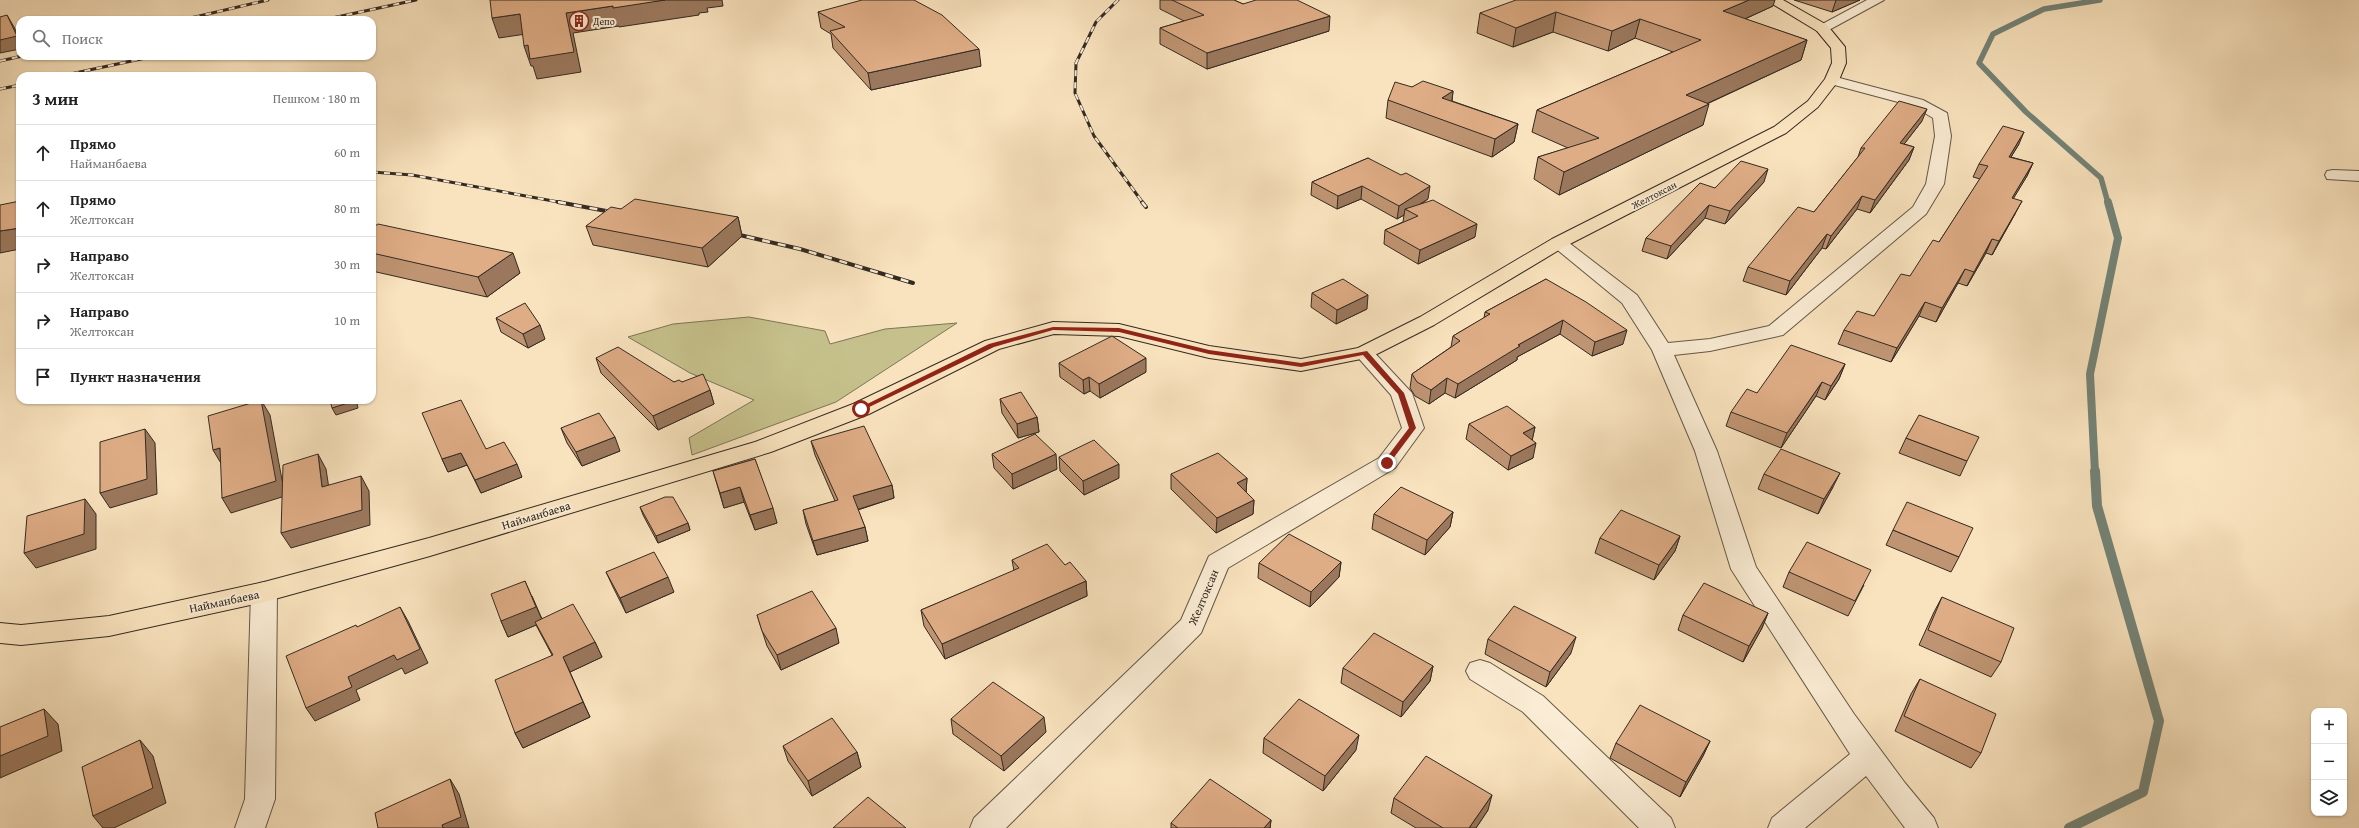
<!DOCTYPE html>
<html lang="ru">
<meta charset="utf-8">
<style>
:root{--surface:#fff;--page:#f6f6f6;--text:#222;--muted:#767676;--line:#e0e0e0}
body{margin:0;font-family:"Gentium Book Plus",serif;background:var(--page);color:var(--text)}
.controls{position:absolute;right:12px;bottom:12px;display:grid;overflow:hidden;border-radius:8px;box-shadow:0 1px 3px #0004}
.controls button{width:36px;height:36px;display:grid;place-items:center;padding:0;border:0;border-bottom:1px solid var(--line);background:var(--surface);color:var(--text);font:20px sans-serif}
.stop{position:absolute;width:12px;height:12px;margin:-9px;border:3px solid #8f2418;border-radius:50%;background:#fff}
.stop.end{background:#8f2418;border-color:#fff;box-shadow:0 1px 4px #0008}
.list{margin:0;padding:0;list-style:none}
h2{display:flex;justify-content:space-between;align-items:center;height:52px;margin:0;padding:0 16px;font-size:17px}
h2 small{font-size:13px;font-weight:400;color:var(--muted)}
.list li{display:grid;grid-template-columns:26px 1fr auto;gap:12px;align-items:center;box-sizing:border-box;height:56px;padding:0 16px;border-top:1px solid var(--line)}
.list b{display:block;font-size:15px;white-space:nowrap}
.list p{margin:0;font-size:13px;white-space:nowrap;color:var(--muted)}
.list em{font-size:13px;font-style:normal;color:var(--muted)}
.icon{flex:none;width:22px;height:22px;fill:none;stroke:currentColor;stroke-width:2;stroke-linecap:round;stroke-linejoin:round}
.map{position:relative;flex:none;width:2359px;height:828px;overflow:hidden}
.search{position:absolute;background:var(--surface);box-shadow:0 1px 3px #0004;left:16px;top:16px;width:360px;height:44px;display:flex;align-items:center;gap:10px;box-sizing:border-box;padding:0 14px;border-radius:12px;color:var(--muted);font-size:15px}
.panel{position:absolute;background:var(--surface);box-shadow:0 1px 3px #0004;left:16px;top:72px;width:360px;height:332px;border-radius:12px}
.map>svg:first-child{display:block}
.green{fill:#c6c18c;stroke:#7c7656}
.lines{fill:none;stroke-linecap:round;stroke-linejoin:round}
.stream-far2{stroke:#738377;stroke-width:5.5}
.stream-far1{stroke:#738377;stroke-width:8}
.stream{stroke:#738377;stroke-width:10}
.minor-casing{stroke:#645848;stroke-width:2}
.major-casing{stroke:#332a21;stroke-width:2}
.minor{fill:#fbedd5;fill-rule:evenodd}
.major{fill:#f9e3be;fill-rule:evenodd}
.rail-far1-casing{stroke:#332a21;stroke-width:3}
.rail-casing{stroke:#332a21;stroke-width:4}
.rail-far1{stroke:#fbedd5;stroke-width:2;stroke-dasharray:6;stroke-linecap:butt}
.rail{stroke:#fbedd5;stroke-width:2.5;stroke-dasharray:8;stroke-linecap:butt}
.wall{fill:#bf9472;stroke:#332a21}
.shaded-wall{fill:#9b785d;stroke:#332a21}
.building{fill:#deac85;stroke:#332a21}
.route{fill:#8f2418}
.labels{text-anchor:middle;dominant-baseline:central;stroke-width:4;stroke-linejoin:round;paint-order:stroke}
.far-poi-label{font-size:10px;fill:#332a21;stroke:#fbedd5;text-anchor:start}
.far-street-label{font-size:10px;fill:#332a21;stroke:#fbedd5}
.street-label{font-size:12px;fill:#332a21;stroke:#fbedd5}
</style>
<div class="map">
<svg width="2359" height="828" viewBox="0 0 2359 828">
<rect width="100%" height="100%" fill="#f9e3be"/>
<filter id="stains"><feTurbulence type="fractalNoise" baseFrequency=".005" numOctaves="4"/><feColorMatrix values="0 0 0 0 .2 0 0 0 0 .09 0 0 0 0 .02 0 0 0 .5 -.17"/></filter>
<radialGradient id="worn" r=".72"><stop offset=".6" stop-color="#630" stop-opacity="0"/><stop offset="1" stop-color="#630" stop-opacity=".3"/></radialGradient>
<path class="green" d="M749 317 825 331 830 344 885 329 957 323 836 402 692 455 689 438 754 400 690 373 628 337 673 324Z"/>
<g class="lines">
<path class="stream-far2" d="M2100 0 2044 9 1993 34 1979 63 2026 112 2101 178 2108 203"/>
<path class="stream-far1" d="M2095 472 2090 374 2118 238 2108 202"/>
<path class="stream" d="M2069 828 2143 792 2159 721 2097 506 2095 471"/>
<g class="minor-casing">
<path id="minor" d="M1867 0H1884L1827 31H1817L1815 28Z
M1832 76 1923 100 1947 113 1951 136 1944 184 1926 214 1783 335 1710 351 1674 355 1717 451 1756 567 1854 714 1905 783 1934 818 1938 828H1905L1866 776 1805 828H1768L1772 818 1850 754 1731 569 1695 451 1652 350 1622 303 1549 243 1552 239H1564L1637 295 1668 343 1710 339 1769 326 1913 207 1926 184 1935 136 1933 118 1913 106 1827 83 1825 80Z
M2333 170 2359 171V181L2327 179 2325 175 2327 171Z
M1364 347 1371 349 1412 393 1424 428 1395 468 1228 568 1201 633 1006 828H970L974 818 1181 620 1209 556 1379 458 1402 428 1391 395 1354 353 1357 349Z
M264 582 273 585 277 592 275 799 265 828H235L245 799 251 592 255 585Z
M1480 660 1490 663 1543 696 1671 818 1675 828H1639L1523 712 1470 679 1466 671 1470 663Z"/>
</g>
<g class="major-casing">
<path id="major" d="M1766 0H1783L1827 25 1845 47 1846 63 1839 80 1818 107 1786 133 1564 247 1434 325 1371 357 1301 371 1209 358 1119 336 1054 334 999 349 869 414 771 452 430 556 264 602 109 636 21 645 0 643V623L21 625 109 616 264 582 429 538 755 442 853 404 985 341 1053 322 1119 324 1209 346 1301 359 1358 348 1420 317 1552 239 1774 127 1808 101 1825 79 1832 63 1831 48 1817 31Z"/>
</g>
<use href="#minor" class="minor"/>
<use href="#major" class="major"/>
<g class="rail-far1-casing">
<path id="rail-far1" d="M1118 0 1096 22 1076 63 1075 93 1094 136 1143 203
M182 20 268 0
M323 20 416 0
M0 61 22 56
M61 76 155 56
M0 89 20 85
M372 172 412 175 564 203"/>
</g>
<g class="rail-casing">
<path id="rail" d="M558 202 617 213
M1142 202 1146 207
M731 233 800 249 913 283"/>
</g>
<use href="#rail-far1" class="rail-far1"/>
<use href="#rail" class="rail"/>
</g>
<path class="wall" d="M1160 0H1234L1243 4 1329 31 1207 69 1160 44V28L1184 21 1160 9Z
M1794 0H1860L1832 12Z
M1773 6 1745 19 1807 40 1801 60 1707 104 1703 125 1559 195 1534 179 1538 157 1568 148 1532 132 1537 110 1673 52 1635 38 1608 51 1553 32 1513 47 1477 33 1480 13Z
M818 12 981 66 871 90 833 48 831 34 821 28Z
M1412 87 1453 91 1452 101 1518 124 1514 142 1492 157 1386 118 1388 100Z
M1922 121 1904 144 1914 147 1909 160 1870 213 1857 209 1826 249 1822 248 1786 295 1743 281 1748 267 1814 212 1858 157 1861 148Z
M2019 144 2011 157 2033 163 2027 176 2013 198 2015 214 1992 255 1986 253 1967 286 1958 283 1936 322 1919 316 1891 362 1838 344 1844 330 1874 316 1910 276 1939 242 1980 179 1973 177 1979 164Z
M1368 158 1428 199 1421 204 1475 237 1418 264 1384 244 1385 230 1403 222 1404 215 1397 219 1361 199 1337 209 1311 195 1312 182Z
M1764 182 1725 224 1705 218 1667 259 1642 251 1646 238 1715 188Z
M621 209 738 217 742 236 708 267 593 245 586 226Z
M372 228 520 273 487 297 372 271Z
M1546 279 1623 344 1592 356 1560 334 1517 357V360L1455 398 1445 393 1429 404 1415 396 1410 388 1412 374 1451 347 1453 336 1484 318 1485 312Z
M1312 293 1367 309 1336 324 1311 307Z
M496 318 545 339 528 348 501 332Z
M596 358 674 382H682L710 390 714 404 658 430 601 373Z
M1059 363 1146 372 1100 398 1090 391 1084 394 1060 377Z
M1845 364 1839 379 1825 400 1816 396 1781 448 1726 426 1731 412 1757 393Z
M1000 399 1037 417 1039 432 1018 438 1002 413Z
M1469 424 1535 427 1532 440 1533 458 1508 470 1466 439Z
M561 428 620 451 582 466 567 443Z
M1906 438 1967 461 1960 476 1899 453Z
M811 441 892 485 894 498 858 510 865 527 868 541 817 555 806 524 803 510 835 501 815 455Z
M486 449 522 477 481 493 467 465 448 472 442 459Z
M992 454 1057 469 1013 489 994 468Z
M1059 457 1119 478 1084 495 1060 471Z
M755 459 777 523 755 530 744 502 724 508 713 471Z
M1171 474 1247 478 1246 492 1254 500 1253 514 1216 533 1171 489Z
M1764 474 1833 487 1818 514 1758 489Z
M640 507 688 523 690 530 658 543 643 515Z
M1453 512 1450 527 1425 555 1372 529 1374 514Z
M1893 530 1959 557 1951 572 1886 545Z
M1680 536 1675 551 1654 580 1595 553 1600 538Z
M1012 560 1065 565 1086 581 1087 596 945 659 924 626 921 610 1014 571Z
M1341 562 1339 577 1310 607 1258 578 1259 563Z
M606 572 674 592 626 613 613 587Z
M1789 572 1864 585 1848 616 1783 587Z
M532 596 542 619 595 642 602 657 570 672 590 717 523 748 515 733 552 655 536 625 508 637 501 621Z
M1942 597 2001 662 1991 677 1919 645 1934 612Z
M1768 613 1762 628 1743 662 1678 630 1683 615Z
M757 615 839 643 781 670 767 646Z
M1488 639 1571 653 1546 687 1485 654Z
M1433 666 1430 681 1401 717 1341 683 1343 668Z
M1920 679 1981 753 1971 768 1895 731 1911 694Z
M951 719 1046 732 1004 771 953 734Z
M1264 738 1356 750 1323 791 1263 753Z
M1710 741 1703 756 1680 797 1610 758 1616 743Z
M783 746 857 752 861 767 812 796 788 761Z
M1394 798 1488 810 1476 828H1416L1391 813Z
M1271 820 1270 828H1171V823Z"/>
<path class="shaded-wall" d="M665 0H722L723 6 707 8 708 12 699 13V15L619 27V26L573 33 581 72 537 79 533 66H531L524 46 566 13 613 6Z
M1749 0H1775L1773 6 1718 31 1723 11Z
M1836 0H1860L1832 12Z
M1556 12 1553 32 1513 47 1516 28Z
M520 14 526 34 499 38 492 18Z
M7 15 14 27 20 40V49L0 53V40Z
M1330 16 1329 31 1207 69V53Z
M1640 19 1635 38 1608 51 1612 31Z
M1807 40 1801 60 1680 116 1686 95Z
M979 49 981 66 871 90 868 73Z
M1453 91 1451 109 1442 98Z
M1709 104 1703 125 1559 195 1564 172Z
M1927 109 1922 121 1895 156 1900 143Z
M1518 124 1514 142 1492 157 1495 139Z
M2024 132 2019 144 2003 170 2009 157Z
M1914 147 1909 160 1870 213 1875 200Z
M2033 163 2027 176 2006 211 2012 198Z
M1768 169 1764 182 1725 224 1730 211Z
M1362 186 1361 199 1337 209 1338 196Z
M1430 186 1428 199 1409 211 1405 209 1404 215 1397 219 1399 206Z
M1862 196 1857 209 1826 249 1831 236Z
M2022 201 2015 214 1992 255 1999 241Z
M1709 205 1705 218 1667 259 1671 246Z
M738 217 742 236 708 267 702 248Z
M1477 224 1475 237 1418 264 1420 250Z
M20 228V249L0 253V231Z
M1827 234 1822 248 1786 295 1790 281Z
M1992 239 1986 253 1967 286 1974 272Z
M513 253 520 273 487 297 478 277Z
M1965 269 1958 283 1936 322 1942 308Z
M1368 295 1367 309 1336 324 1337 310Z
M1925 302 1919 316 1891 362 1897 348Z
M1563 320 1560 334 1517 357V360L1455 398 1458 384 1518 345Z
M540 325 545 339 528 348 523 334Z
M1627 330 1623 344 1592 356 1595 342Z
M1146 358V372L1100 398 1099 384Z
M1845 364 1839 379 1825 400 1831 386Z
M1089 377 1090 391 1084 394 1083 380Z
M1447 378 1445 393 1429 404 1431 390Z
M1822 382 1816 396 1781 448 1787 433Z
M710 390 714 404 658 430 653 416Z
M261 400 270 415 285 496 231 513 222 498Z
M354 400H356L358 408 336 415 332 408Z
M1037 417 1039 432 1018 438 1017 424Z
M1535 427 1532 441 1523 433Z
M145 429 155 443 157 494 110 508 100 493Z
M615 437 620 451 582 466 576 452Z
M1536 443 1533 458 1508 470 1511 456Z
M220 448 222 465 213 450Z
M461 453 467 465 448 472 442 459Z
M318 454 326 469 331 502 322 487Z
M1056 454 1057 469 1013 489 1012 474Z
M517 464 522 477 481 493 475 480Z
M1119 464V478L1084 495 1083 481Z
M1840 473 1833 487 1818 514 1824 499Z
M361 476 369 491 370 525 291 548 281 533Z
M1247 478 1246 493 1237 483Z
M892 485 894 498 856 510 853 496Z
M740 487 744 502 724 508 720 493Z
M85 499 96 514V549L36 568 24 553Z
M1254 500 1253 514 1216 533 1217 518Z
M773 508 777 523 755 530 750 515Z
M1453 512 1450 527 1425 555 1427 540Z
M688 523 690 530 658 543 656 536Z
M865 527 868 541 817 555 813 541Z
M1680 536 1675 551 1654 580 1659 565Z
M1341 562 1339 577 1310 607 1311 592Z
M668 577 674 592 626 613 620 598Z
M525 581 543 622 508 637 501 621Z
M1086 581 1087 596 945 659 942 644Z
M400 607 408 621 428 663 405 674 402 668 356 690 360 700 315 721 306 708Z
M1768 613 1762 628 1743 662 1749 646Z
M836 628 839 643 781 670 777 655Z
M1576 637 1571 653 1546 687 1550 672Z
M595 642 602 657 570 672 563 657Z
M1433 666 1430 681 1401 717 1403 702Z
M583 702 590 717 523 748 515 733Z
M44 709 58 724 62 751 0 778V756Z
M1044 717 1046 732 1004 771 1001 756Z
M1359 735 1356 750 1323 791 1325 776Z
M140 740 153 756 166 803 114 828H103L93 816Z
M1710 741 1703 756 1680 797 1686 782Z
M857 752 861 767 812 796 808 781Z
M450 779 459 794 469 828H443L442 825Z
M1492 795 1488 810 1476 828H1469Z
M1271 820 1270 828H1264Z"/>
<path class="building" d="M490 0H665L613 8V6L566 13 574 52 530 59 528 45 524 46 520 14 492 18Z
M862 0H914L942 15 979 49 868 73 830 31 845 27 818 12Z
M1172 0H1234L1243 4 1256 0H1297L1330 16 1207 53 1160 28 1204 15Z
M1516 0H1749L1723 11 1807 40 1686 95 1709 104 1564 172 1538 157 1599 138 1537 110 1701 40 1640 19 1612 31 1556 12 1516 28 1480 13Z
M7 15 17 36 0 40V17Z
M1423 81 1453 91 1442 98 1518 124 1495 139 1388 100 1395 82 1412 87Z
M1899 101 1927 109 1900 143 1914 147 1875 200 1862 196 1831 236 1827 234 1790 281 1748 267 1798 207 1814 212 1865 148H1861Z
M2003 126 2024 132 2009 157 2033 163 2012 198 2022 201 1999 241 1992 239 1974 272 1965 269 1942 308 1925 302 1897 348 1844 330 1857 311 1874 316 1901 274 1910 276 1933 240 1939 242 1988 166 1979 164Z
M1368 158 1401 175 1406 173 1430 186 1399 206 1362 186 1338 196 1312 182Z
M1741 161 1768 169 1730 211 1709 205 1671 246 1646 238 1700 183 1715 188Z
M635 199 738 217 702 248 586 226 611 207 621 209Z
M1433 200 1477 224 1420 250 1385 230 1418 216 1405 209Z
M20 201V228L0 231V205Z
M378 224 513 253 478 277 372 253V228Z
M1343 279 1368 295 1337 310 1312 293Z
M1546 279 1586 302 1627 330 1595 342 1563 320 1518 345 1520 346 1458 384 1447 378 1431 390 1417 382 1412 374 1460 341 1453 336 1490 314 1485 312Z
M525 303 540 325 523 334 496 318Z
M1112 336 1146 358 1099 384 1089 377 1083 380 1059 363Z
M1791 345 1845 364 1831 386 1822 382 1787 433 1731 412 1747 389 1757 393Z
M618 347 674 382 679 380 682 382 703 374 710 390 653 416 596 358Z
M1021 392 1037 417 1017 424 1000 399Z
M261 400 276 481 222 498 220 448 213 450 208 416Z
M330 400H354V401L332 408Z
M461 400 486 449 504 442 517 464 475 480 461 453 442 459 422 413Z
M1507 406 1535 427 1523 433 1536 443 1511 456 1469 424Z
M599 413 615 437 576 452 561 428Z
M1919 415 1979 437 1967 461 1906 438Z
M864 426 892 485 853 496 865 527 813 541 803 510 838 500 811 441Z
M145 429 147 479 100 493V442Z
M1035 434 1056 454 1012 474 992 454Z
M1094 440 1119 464 1083 481 1059 457Z
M1781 449 1840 473 1824 499 1764 474Z
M1218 453 1247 478 1237 483 1254 500 1217 518 1171 474Z
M318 454 322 487 361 476 362 510 281 533 283 465Z
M755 459 773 508 750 515 740 487 720 493 713 471Z
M1401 487 1453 512 1427 540 1374 514Z
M665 497H673L688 523 656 536 640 507Z
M85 499 84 534 24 553 27 516Z
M1907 502 1973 528 1959 557 1893 530Z
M1621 510 1680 536 1659 565 1600 538Z
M1289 534 1341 562 1311 592 1259 563Z
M1807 542 1871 570 1855 601 1789 572Z
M1047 544 1065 565 1070 562 1086 581 942 644 921 610 1019 568 1012 560Z
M654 552 668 577 620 598 606 572Z
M525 581 536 607 501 621 491 594Z
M1704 583 1768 613 1749 646 1683 615Z
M812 591 836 628 777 655 762 631 757 615Z
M1942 597 2014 628 2001 662 1928 630Z
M573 604 595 642 563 657 583 702 515 733 495 680 553 655 535 622Z
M1514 606 1576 637 1550 672 1488 639Z
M400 607 420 649 397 660 394 655 348 677 352 687 306 708 286 656 356 625 357 627Z
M1374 633 1433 666 1403 702 1343 668Z
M1920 679 1996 714 1981 753 1904 716Z
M993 682 1044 717 1001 756 951 719Z
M1299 699 1359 735 1325 776 1264 738Z
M1640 705 1710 741 1686 782 1616 743Z
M44 709 48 736 0 756V727Z
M832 718 857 752 808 781 783 746Z
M140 740 153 788 93 816 82 767Z
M1426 756 1492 795 1469 828H1443L1394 798Z
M450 779 461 817 442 825 443 828H378L375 813Z
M1210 779 1271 820 1264 828H1178L1171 823Z
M868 797 906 828H833Z"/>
<path class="route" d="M1053 327 1119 328 1209 350 1301 363 1367 351 1404 393 1416 428 1389 464H1384V461L1409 428 1398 394 1363 355 1301 367 1209 354 1119 332 1053 330 994 347 863 410 857 409 989 344Z"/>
<defs>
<g id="building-ring" transform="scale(1)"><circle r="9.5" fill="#fbedd5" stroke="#8f2418" stroke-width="1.5"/><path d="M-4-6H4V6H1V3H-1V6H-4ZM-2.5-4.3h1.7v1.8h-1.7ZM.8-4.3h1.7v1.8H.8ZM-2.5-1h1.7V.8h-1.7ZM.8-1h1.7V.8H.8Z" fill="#8f2418"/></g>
</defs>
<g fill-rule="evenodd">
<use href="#building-ring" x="579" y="21"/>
</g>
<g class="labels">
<g class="far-poi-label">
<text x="593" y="21">Депо</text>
</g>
<g class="far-street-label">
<text transform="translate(1654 195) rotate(-27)">Желтоксан</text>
</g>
<g class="street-label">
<text transform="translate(536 515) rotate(-17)">Найманбаева</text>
<text transform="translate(1203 597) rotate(-67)">Желтоксан</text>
<text transform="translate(224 601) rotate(-12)">Найманбаева</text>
</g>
</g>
<rect width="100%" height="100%" filter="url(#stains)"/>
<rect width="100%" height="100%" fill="url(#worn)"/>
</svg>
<div class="controls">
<button>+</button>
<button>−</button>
<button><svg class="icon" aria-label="layers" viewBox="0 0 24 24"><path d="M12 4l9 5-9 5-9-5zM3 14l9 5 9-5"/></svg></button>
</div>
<div class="stop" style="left:861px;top:409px"></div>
<div class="stop end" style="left:1387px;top:463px"></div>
<div class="search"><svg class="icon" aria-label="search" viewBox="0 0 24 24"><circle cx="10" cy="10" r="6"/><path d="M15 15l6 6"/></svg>Поиск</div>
<section class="panel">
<h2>3 мин<small>Пешком · 180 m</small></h2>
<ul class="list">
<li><svg class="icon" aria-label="ahead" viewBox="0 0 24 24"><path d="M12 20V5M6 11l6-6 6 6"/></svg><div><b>Прямо</b><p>Найманбаева</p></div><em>60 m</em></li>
<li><svg class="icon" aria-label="ahead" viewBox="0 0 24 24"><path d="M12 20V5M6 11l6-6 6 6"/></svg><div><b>Прямо</b><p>Желтоксан</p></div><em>80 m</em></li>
<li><svg class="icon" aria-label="right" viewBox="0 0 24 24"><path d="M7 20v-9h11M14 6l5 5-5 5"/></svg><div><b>Направо</b><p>Желтоксан</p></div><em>30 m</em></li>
<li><svg class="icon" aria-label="right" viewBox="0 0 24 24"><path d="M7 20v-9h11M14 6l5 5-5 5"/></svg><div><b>Направо</b><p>Желтоксан</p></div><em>10 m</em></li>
<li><svg class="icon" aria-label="arrive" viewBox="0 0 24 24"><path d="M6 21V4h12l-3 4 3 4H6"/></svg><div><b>Пункт назначения</b></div></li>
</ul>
</section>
</div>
